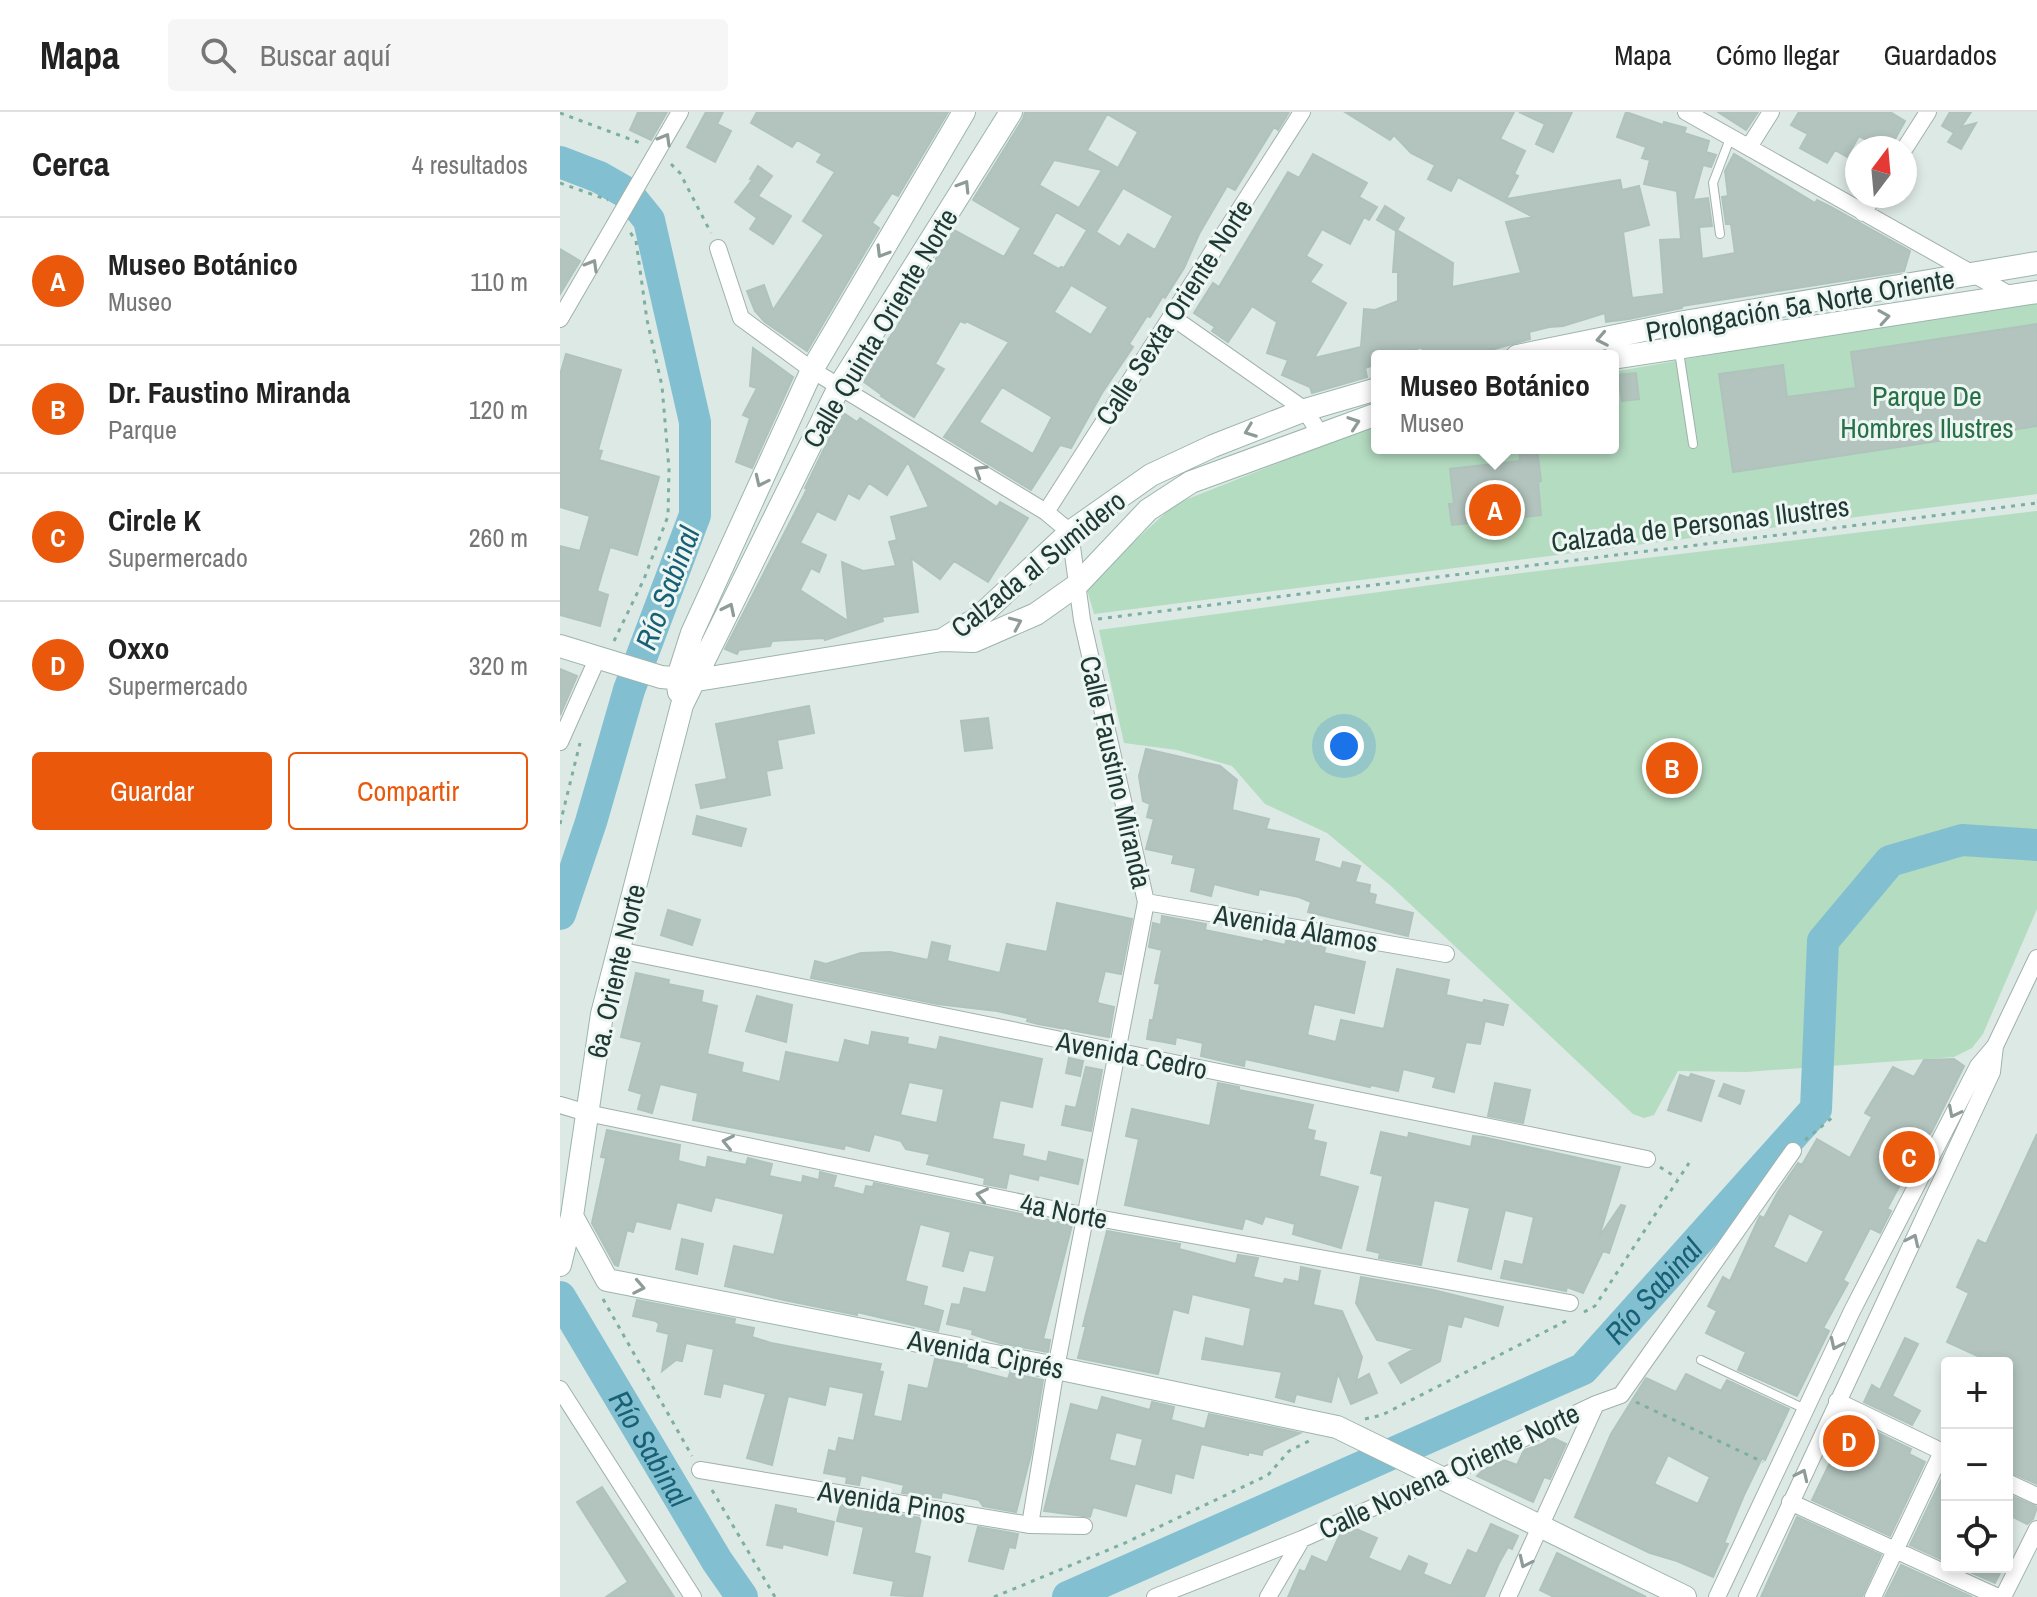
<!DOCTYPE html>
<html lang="es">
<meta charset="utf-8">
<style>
:root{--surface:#fff;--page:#f6f6f6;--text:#222;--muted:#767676;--line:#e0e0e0;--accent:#ea580c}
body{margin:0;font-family:"Archivo Narrow",sans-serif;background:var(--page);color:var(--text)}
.controls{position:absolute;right:24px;bottom:24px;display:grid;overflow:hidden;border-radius:8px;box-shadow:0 4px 12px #0003}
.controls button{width:72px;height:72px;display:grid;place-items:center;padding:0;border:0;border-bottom:2px solid var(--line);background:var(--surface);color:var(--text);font:40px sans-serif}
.compass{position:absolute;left:1285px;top:24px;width:72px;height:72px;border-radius:50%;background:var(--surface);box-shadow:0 4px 12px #0003;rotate:16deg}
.you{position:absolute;left:784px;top:634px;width:28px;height:28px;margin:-20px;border:6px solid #fff;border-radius:50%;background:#1a73e8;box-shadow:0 0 0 12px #1a73e833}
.badge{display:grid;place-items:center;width:52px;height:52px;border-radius:50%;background:var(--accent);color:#fff;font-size:26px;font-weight:700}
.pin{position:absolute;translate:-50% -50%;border:4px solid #fff;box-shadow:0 2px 8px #0006}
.popup{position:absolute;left:811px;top:238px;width:248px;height:104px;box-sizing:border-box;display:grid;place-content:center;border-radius:8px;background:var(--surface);filter:drop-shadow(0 2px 6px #0005);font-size:26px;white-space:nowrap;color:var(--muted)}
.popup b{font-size:30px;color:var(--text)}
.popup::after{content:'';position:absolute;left:50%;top:100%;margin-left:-16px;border:16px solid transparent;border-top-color:var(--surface)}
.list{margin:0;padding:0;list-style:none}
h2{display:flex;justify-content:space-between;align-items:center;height:104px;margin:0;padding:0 32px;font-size:34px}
h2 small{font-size:26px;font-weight:400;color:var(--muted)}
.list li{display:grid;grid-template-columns:52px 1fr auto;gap:24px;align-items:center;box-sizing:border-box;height:128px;padding:0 32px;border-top:2px solid var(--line)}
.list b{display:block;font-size:30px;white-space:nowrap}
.list p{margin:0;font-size:26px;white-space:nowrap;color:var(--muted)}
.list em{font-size:26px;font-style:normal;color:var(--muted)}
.actions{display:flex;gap:16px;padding:24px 32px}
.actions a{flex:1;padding:18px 0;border:2px solid var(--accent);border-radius:8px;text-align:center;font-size:28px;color:var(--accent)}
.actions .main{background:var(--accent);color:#fff}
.icon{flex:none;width:44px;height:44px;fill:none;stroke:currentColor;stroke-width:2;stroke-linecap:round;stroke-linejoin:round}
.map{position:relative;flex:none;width:1477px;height:1485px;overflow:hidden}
header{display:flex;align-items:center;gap:48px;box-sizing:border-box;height:112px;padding:0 40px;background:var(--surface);border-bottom:2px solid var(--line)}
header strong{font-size:38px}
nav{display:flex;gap:44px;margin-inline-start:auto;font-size:28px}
.search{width:560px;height:72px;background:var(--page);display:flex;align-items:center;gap:20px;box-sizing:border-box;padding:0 28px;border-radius:8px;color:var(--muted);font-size:30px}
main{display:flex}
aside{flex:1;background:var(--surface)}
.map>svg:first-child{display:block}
.green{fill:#b4dcc1}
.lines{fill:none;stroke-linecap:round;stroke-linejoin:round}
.river{stroke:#82c0d1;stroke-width:32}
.building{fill:#b2c4bd;stroke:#afc3bc;stroke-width:2;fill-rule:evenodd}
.lane-casing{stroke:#a0b1ab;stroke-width:10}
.street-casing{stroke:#a0b1ab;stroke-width:18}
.secondary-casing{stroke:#9cb5ad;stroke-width:24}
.path{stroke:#7caea1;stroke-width:3;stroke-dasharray:4 6;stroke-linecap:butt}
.lane{stroke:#fff;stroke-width:8}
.street{stroke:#fff;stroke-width:16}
.secondary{stroke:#fff;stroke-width:22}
.oneway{stroke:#8e9c99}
.labels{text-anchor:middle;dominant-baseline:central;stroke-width:6;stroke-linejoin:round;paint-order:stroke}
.street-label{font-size:28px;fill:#1e3933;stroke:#edf6f2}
.park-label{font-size:28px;fill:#287048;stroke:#edf6f2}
.water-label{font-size:30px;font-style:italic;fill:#186075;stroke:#edf6f2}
</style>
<header>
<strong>Mapa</strong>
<div class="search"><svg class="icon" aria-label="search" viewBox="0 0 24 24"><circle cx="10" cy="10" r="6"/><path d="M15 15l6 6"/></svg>Buscar aquí</div>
<nav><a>Mapa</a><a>Cómo llegar</a><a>Guardados</a></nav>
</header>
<main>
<aside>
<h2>Cerca<small>4 resultados</small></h2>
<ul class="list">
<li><span class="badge">A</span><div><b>Museo Botánico</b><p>Museo</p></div><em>110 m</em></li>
<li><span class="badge">B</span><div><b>Dr. Faustino Miranda</b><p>Parque</p></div><em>120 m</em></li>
<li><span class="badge">C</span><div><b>Circle K</b><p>Supermercado</p></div><em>260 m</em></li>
<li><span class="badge">D</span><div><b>Oxxo</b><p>Supermercado</p></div><em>320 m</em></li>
</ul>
<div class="actions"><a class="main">Guardar</a><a>Compartir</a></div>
</aside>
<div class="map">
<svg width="1477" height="1485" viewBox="0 0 1477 1485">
<rect width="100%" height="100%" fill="#dde9e4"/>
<path class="green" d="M1477 185V382L534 502 526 474 615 392 817 312V336H1053V260Z
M1477 399V797L1423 922 1412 936 1394 945 1186 960 1118 959 1094 1003 1084 1006 1073 1002 831 774 767 721 705 692 672 654 617 638 564 631 539 518 938 464Z"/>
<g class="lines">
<g class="river">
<path d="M0 50 39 65 67 81 89 108 135 310V403L69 578 31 710 0 802"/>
<path id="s1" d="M0 1185 157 1449 182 1485"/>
<path id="s2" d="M508 1485 1023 1257 1256 997 1263 829 1330 749 1402 728 1477 733"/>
</g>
</g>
<path class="building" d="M78 0H107L91 28 70 18Z
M146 0H163L157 12 171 19 155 50 127 35Z
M197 0H388L338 84 332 81 312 111 319 116 247 239 205 210 195 199 187 179 204 173 213 198 264 123 243 109 275 60 257 50 262 42 237 28 232 35 191 11Z
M465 0H729L718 18 714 15 675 78 667 74 639 122 624 156 605 186 603 184 590 205 587 204 569 232 573 235 542 281 511 336 500 333 471 378 384 325 449 230 406 209 405 211 400 209 375 252 384 257 354 305 321 284 322 283 300 267 337 215 345 200 343 199 394 118 444 145 461 116 413 88 463 7ZM547 2 578 20 558 56 527 38ZM494 48 542 58 519 96 479 73ZM563 76 613 104 595 138 568 122 560 135 536 120ZM496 100 527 118 504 156 501 155 499 157 472 142ZM511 173 548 195 531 223 494 200ZM442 275 492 305 473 342 419 310Z
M785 0H954L940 27 965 39 954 62 958 64 946 87 1060 68 1062 78 1079 74 1089 113 1063 120 1072 186 1104 182 1100 128 1121 127 1117 79 1084 72 1090 48 1082 46 1086 35 1057 25 1066 0 1103 13 1104 10 1126 16 1124 21 1149 29 1146 40 1156 43 1151 55 1143 53 1133 88 1148 86 1152 114 1139 115 1142 147 1175 141 1171 112H1166L1162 85 1168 84 1165 59 1174 42 1255 91 1257 88 1271 95 1350 139 1344 159 1122 194V196L1069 207 1046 210 1045 201 1003 214 989 215 969 220 970 227 909 244H864L862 235 837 244H817V252L805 256 807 265 752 281 750 275 722 263 728 248 707 241 717 210 692 194 668 230 652 219 655 215 634 201 653 171 659 175 728 60 739 66 753 42 807 71 799 85 817 95 809 108 804 105 790 132 762 117 746 144 762 153 750 170 786 191 754 246 801 235 804 197 815 198 838 189V160H833L836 119 817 108 825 94 844 106 837 118 893 151 892 175 961 161 946 110 973 105 898 65 891 79 868 67 875 53 851 41 834 23 830 28Z
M959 0H1012L993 40 976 32 985 12Z
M1158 0H1198L1186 18Z
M1239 0H1330L1345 9 1330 36H1321L1299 24 1287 45 1275 38 1267 51 1240 36 1248 22 1231 13Z
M1390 0H1411L1401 15 1416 11 1401 37 1388 30 1394 21 1382 14Z
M198 54 212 64 198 84 231 104 213 132 190 117 197 106 175 90 192 68 190 67Z
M0 137 20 149 0 182Z
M1477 212V314L1173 360 1159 262 1223 253 1227 285 1296 276 1291 240Z
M193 236 233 265 192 356 176 350 190 306 183 303 197 276 190 274Z
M6 242 61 258 38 338 42 339 39 348 99 365 77 443 50 435 37 479 48 483 40 514 0 503V434L20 439 30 404 0 395V263Z
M1076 261 1079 287 1062 289 1058 263Z
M282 300 297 310 300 306 437 395 440 390 468 406 428 470 394 449 380 467 351 446 358 500 322 505 323 509 265 528 264 526 212 529 210 534 179 538 177 542 165 537 247 377 245 376ZM348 350 369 395 331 405 337 428 329 430 336 454 303 459 282 450 288 509 240 478 251 456 259 460 266 443 240 431 257 399 275 408 288 381 299 387 309 371 327 383Z
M959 336H977L981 369 978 370 981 403 892 413 889 392H894L890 357 960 349Z
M0 557 17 564 0 603Z
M249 594 254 621 217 628 222 656 206 659 210 683 141 696 136 673 167 667 156 612Z
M428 606 432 636 405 639 401 609Z
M586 637 660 654 677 668 672 698 709 707 706 717 759 727 754 749 781 757 783 750 800 754 795 770 810 773 809 781 816 783 814 792 853 801 848 824 748 800 751 790 739 785 699 777 698 783 654 772 651 784 631 779 636 756 612 751 614 743 586 737 594 707 587 705 590 692 583 689 579 664Z
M137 704 186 717 181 734 133 722Z
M497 791 572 807 561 862 545 859 537 891 554 895 549 925 478 912 467 909 468 906 437 899 377 892 251 866 255 849 266 852 301 841 330 840 368 848 372 830 390 834 387 849 440 861 447 832 487 840Z
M108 798 140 808 132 833 101 823Z
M602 804 646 812 645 818 703 830 704 828 725 833 727 826 766 832 764 841 805 850 794 901 754 892 747 923 776 930 781 908 824 917 837 857 889 868 886 883 923 891 924 888 948 893 943 913 925 909 920 932 906 930 894 980 873 975 876 965 843 957 838 979 811 973 810 975 685 947 684 954 641 944 643 931 616 925 615 932 587 927 590 908H593L600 872 595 871 602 838 589 835 593 811 601 813Z
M76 861 109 868 108 872 143 879 141 890 157 894 147 942 183 951 181 960 220 970 226 940 279 951 285 928 309 934 312 920 348 926 347 932 377 938 380 925 482 947 472 995 440 988 432 1027 464 1033 462 1044 487 1050 489 1040 523 1048 518 1072 479 1063 478 1068 449 1061 446 1076 424 1072 425 1066 367 1052 370 1042 346 1037 341 1029 314 1022 309 1039 285 1033 284 1037 133 1008 138 981 100 972 92 1001 78 997 82 982 69 978 82 930 61 925ZM349 970 384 977 377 1011 340 1003Z
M197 884 232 893 226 930 186 919Z
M509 946 523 949 520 964 506 961Z
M1394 947 1404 954 1372 1019 1362 1032 1327 1097 1331 1099 1320 1121 1310 1116 1283 1168 1288 1171 1263 1216 1269 1219 1237 1284 1178 1258 1186 1240 1146 1221 1157 1199 1148 1194 1163 1165 1170 1169 1198 1108 1200 1104 1204 1106 1218 1080 1238 1051 1242 1053 1257 1027 1290 1046 1312 1005 1305 1001 1333 955 1354 965 1364 948ZM1229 1101 1264 1119 1247 1152 1213 1135Z
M526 955 542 958 531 1019 502 1013 506 994 516 996Z
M1131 962 1154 969 1141 1009 1108 998 1120 963 1129 966Z
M658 971 679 975V978L753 993 747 1017 755 1019 753 1028 766 1031 759 1064 798 1075 781 1136 733 1122 735 1112 705 1104 702 1112 685 1106 682 1117 565 1093 579 1027 566 1024 572 997 650 1014Z
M935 971 970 978 963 1011 928 1004Z
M1164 972 1184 979 1180 992 1159 984Z
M47 1018 120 1033 118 1049 146 1056 148 1045 186 1053 188 1046 212 1052 209 1064 242 1071 243 1064 259 1068 260 1060 276 1064 273 1075 304 1083 306 1074 313 1075 314 1071 512 1113 483 1227 490 1228 488 1240 440 1231 412 1222 413 1218 387 1212 392 1192 400 1193 404 1176 426 1181 435 1144 409 1138 403 1159 383 1154 391 1120 360 1112 345 1169 367 1175 363 1193 383 1199 378 1219 297 1200V1203L224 1188 165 1174 174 1134 214 1143 224 1102 155 1085 151 1099 117 1090 110 1117 76 1109 73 1120 67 1118 58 1154 55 1153 32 1111 46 1046 41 1045Z
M821 1020 848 1026 849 1021 911 1035 913 1024 923 1025 1060 1055 1039 1125 1061 1093 1065 1094 1049 1141 1043 1139 1023 1181 1007 1175 1006 1179 941 1166 945 1149 963 1153 974 1105 945 1098 931 1157 898 1149 910 1096 874 1088 861 1153 819 1146 820 1141 807 1138 823 1064 811 1061Z
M1477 1022V1372L1447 1359V1277L1454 1261 1447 1257V1251H1433L1387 1230 1409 1181 1397 1175 1418 1128 1426 1132Z
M547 1119 620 1132 619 1137 676 1152 678 1143 698 1146 693 1165 723 1172 725 1167 739 1170 741 1155 760 1159 753 1193 782 1199 802 1245 796 1269 809 1262 817 1281 791 1292 778 1261 771 1290 736 1282 734 1290 716 1285 722 1260 642 1247 646 1226 684 1235 691 1196 632 1182 628 1201 613 1197 598 1262 518 1246 526 1214H523Z
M122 1127 143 1132 137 1162 116 1157Z
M801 1165 873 1178 943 1195 938 1214 904 1204 901 1215 888 1212 880 1249 841 1271 829 1251 854 1237 817 1228 796 1191Z
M77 1188 175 1207 174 1212 194 1216 192 1225 211 1231 321 1252 319 1259 323 1260 313 1304 342 1310 349 1273 368 1277 375 1247 407 1253 406 1256 448 1267 450 1261 483 1268 471 1342 456 1400 423 1394 419 1388 382 1380 381 1386 342 1381 344 1373 301 1363 299 1373 286 1371 287 1365 264 1361 269 1338 276 1340 279 1326 294 1329 304 1281 269 1274 265 1293 228 1284 212 1353 187 1346 206 1282 163 1271 160 1285 145 1282 154 1237 126 1231 122 1249 116 1248 102 1259 109 1222 97 1219 99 1212 96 1209 73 1204Z
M1345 1226 1358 1232 1332 1284 1360 1299 1352 1313 1304 1290 1312 1273 1320 1278Z
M1126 1262 1161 1279 1167 1268 1229 1297 1205 1348 1202 1346 1184 1383 1164 1431 1168 1432 1153 1465 1117 1449 1090 1441 1015 1405 1051 1322 1086 1266 1116 1280ZM1108 1343 1150 1365 1138 1392 1094 1372Z
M542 1285 590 1298 592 1290 614 1295 611 1308 645 1317 649 1302 740 1321 703 1338 702 1343 688 1340V1343L641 1332 633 1366 615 1361 611 1381 575 1371 566 1404 533 1395 530 1405 484 1399 511 1292 538 1299ZM556 1320 583 1327 576 1355 549 1348Z
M1287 1306 1351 1337 1349 1342 1365 1350 1330 1424 1252 1388 1276 1338 1272 1336Z
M991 1325 1006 1332 990 1367 984 1365 973 1390 917 1364 923 1358 944 1348 957 1353 964 1338 982 1332Z
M1385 1360 1387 1361V1450L1350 1433Z
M42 1375 93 1453 114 1485H46L68 1470 17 1390Z
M1447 1382 1477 1395 1473 1407 1467 1412 1447 1402Z
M216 1393 236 1397V1401L274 1410 267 1443 223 1432 222 1436 207 1433Z
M281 1393 361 1406 354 1441 370 1445 362 1485 331 1483 334 1469 294 1461 304 1415 277 1409Z
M1237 1405 1321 1443 1302 1485H1201Z
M931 1412 958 1424 952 1437 948 1435 939 1451 924 1485H728L740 1458 745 1460 752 1444 767 1451 780 1422 794 1416 817 1426 808 1446 841 1460 849 1444 867 1452 863 1462 891 1474 908 1438 917 1442Z
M418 1415 458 1422 455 1436 449 1435 443 1457 409 1449Z
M997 1441 1029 1457 1086 1485H994L980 1478Z
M1341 1453 1412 1485H1325Z
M1399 1455H1443L1435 1471Z"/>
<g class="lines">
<g class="lane-casing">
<path id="lane" d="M1160 122 1153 71 1171 24
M1115 213 1133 332
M1141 1248 1245 1297"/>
</g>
<g class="street-casing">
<path id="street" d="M1126 0 1452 184
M1189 35 1211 0
M1345 36 1368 0
M1303 101 1314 84
M158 136 181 206 252 258 486 400 510 420 522 508 586 790 496 1256 470 1413
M612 205 745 298 760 322
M0 207 120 0
M486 400 742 0
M0 630 38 545
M586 790 886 842
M58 838 1087 1047
M0 993 27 1001 526 1104 1010 1191
M0 1277 133 1485
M1277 1289 1387 1342
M140 1358 470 1413 524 1414
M1447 1370 1477 1384
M1230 1390 1438 1485
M595 1485 742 1427 882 1365 1036 1292 1061 1283 1233 1039
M708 1485 742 1427
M948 1485 1036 1292
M1157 1485 1292 1199 1418 954 1435 934 1477 846
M1187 1485 1432 960 1435 934
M1313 1485 1382 1340
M1443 1485 1477 1417"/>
</g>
<g class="secondary-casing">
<path id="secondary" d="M957 244 1124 210 1477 151
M1053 246 1477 180
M382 528 418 506 510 420 591 363 653 334 745 298 817 277
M0 534 101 565 137 568 382 528 414 529 476 502 517 473 588 398 631 370 817 302
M119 580 117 568 132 521 252 258 404 0
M12 1104 47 1168 496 1256 777 1315 1125 1485
M0 1153 12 1104 42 902 122 593 280 273 451 0"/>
</g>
<path class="path" d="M0 1 83 32
M111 52 120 61 151 121
M0 71 48 88
M538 507 1477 391
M54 529 84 467 108 404 109 357 102 274 87 208 76 129 70 120
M0 712 20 631
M1245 1028 1273 1005
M1100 1055 1117 1066
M43 1187 132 1344
M1024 1200 1035 1194 1129 1051
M1076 1290 1203 1350
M805 1307 822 1303 1010 1207
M152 1378 215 1485
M434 1485 565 1431 708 1363 729 1339 749 1329"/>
<use href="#lane" class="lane"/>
<use href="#street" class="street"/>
<use href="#secondary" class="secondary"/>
</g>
<defs><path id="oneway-chevron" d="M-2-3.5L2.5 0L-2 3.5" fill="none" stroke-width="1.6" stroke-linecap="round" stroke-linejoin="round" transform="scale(2)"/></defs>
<g class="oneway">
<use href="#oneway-chevron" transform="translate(105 27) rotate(-60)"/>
<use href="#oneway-chevron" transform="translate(404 74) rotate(-58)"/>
<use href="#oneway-chevron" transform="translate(322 140) rotate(121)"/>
<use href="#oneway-chevron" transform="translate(32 153) rotate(-60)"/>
<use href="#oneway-chevron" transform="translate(1324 205) rotate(-9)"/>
<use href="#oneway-chevron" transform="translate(1042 227) rotate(169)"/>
<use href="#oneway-chevron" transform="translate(794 311) rotate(-19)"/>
<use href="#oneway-chevron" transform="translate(690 319) rotate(159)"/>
<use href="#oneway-chevron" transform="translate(420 359) rotate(-148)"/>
<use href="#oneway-chevron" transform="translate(201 369) rotate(115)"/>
<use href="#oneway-chevron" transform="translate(169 497) rotate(-64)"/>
<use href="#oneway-chevron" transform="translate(456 511) rotate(-24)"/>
<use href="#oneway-chevron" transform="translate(1394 1000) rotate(117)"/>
<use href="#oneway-chevron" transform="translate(168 1030) rotate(-168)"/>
<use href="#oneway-chevron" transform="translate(422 1083) rotate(-168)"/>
<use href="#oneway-chevron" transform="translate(1353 1128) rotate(-65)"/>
<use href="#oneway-chevron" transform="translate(79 1175) rotate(11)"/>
<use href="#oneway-chevron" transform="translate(1276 1232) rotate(115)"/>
<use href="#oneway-chevron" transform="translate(1242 1363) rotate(-65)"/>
<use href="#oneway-chevron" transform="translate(965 1450) rotate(115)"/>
</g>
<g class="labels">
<g class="street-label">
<text transform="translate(1240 193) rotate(-10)">Prolongación 5a Norte Oriente</text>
<text transform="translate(614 200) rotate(-57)">Calle Sexta Oriente Norte</text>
<text transform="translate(320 216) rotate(-59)">Calle Quinta Oriente Norte</text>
<text transform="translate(1140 412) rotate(-7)">Calzada de Personas Ilustres</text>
<text transform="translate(478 452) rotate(-39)">Calzada al Sumidero</text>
<text transform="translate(556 660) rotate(77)">Calle Faustino Miranda</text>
<text transform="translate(736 816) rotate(10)">Avenida Álamos</text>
<text transform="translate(56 859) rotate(-77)">6a. Oriente Norte</text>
<text transform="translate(572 943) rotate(11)">Avenida Cedro</text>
<text transform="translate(504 1099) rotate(11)">4a Norte</text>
<text transform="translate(426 1242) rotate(11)">Avenida Ciprés</text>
<text transform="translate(889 1359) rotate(-25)">Calle Novena Oriente Norte</text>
<text transform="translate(332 1390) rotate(9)">Avenida Pinos</text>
</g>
<g class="park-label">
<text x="1367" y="284">Parque De<tspan x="1367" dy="32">Hombres Ilustres</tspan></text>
</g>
<g class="water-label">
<text transform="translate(107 476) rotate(-69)">Río Sabinal</text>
<text stroke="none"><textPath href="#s2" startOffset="668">Río Sabinal</textPath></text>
<text stroke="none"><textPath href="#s1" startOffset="176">Río Sabinal</textPath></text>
</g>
</g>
</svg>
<div class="controls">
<button>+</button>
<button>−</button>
<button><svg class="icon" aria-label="locate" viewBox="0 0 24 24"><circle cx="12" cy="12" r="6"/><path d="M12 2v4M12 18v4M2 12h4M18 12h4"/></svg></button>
</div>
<svg class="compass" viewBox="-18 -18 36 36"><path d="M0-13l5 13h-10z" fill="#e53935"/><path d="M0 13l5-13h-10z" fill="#767676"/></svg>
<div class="you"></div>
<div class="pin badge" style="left:935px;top:398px">A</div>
<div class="popup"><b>Museo Botánico</b>Museo</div>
<div class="pin badge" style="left:1112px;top:656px">B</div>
<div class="pin badge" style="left:1349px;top:1045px">C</div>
<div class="pin badge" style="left:1289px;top:1329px">D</div>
</div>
</main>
